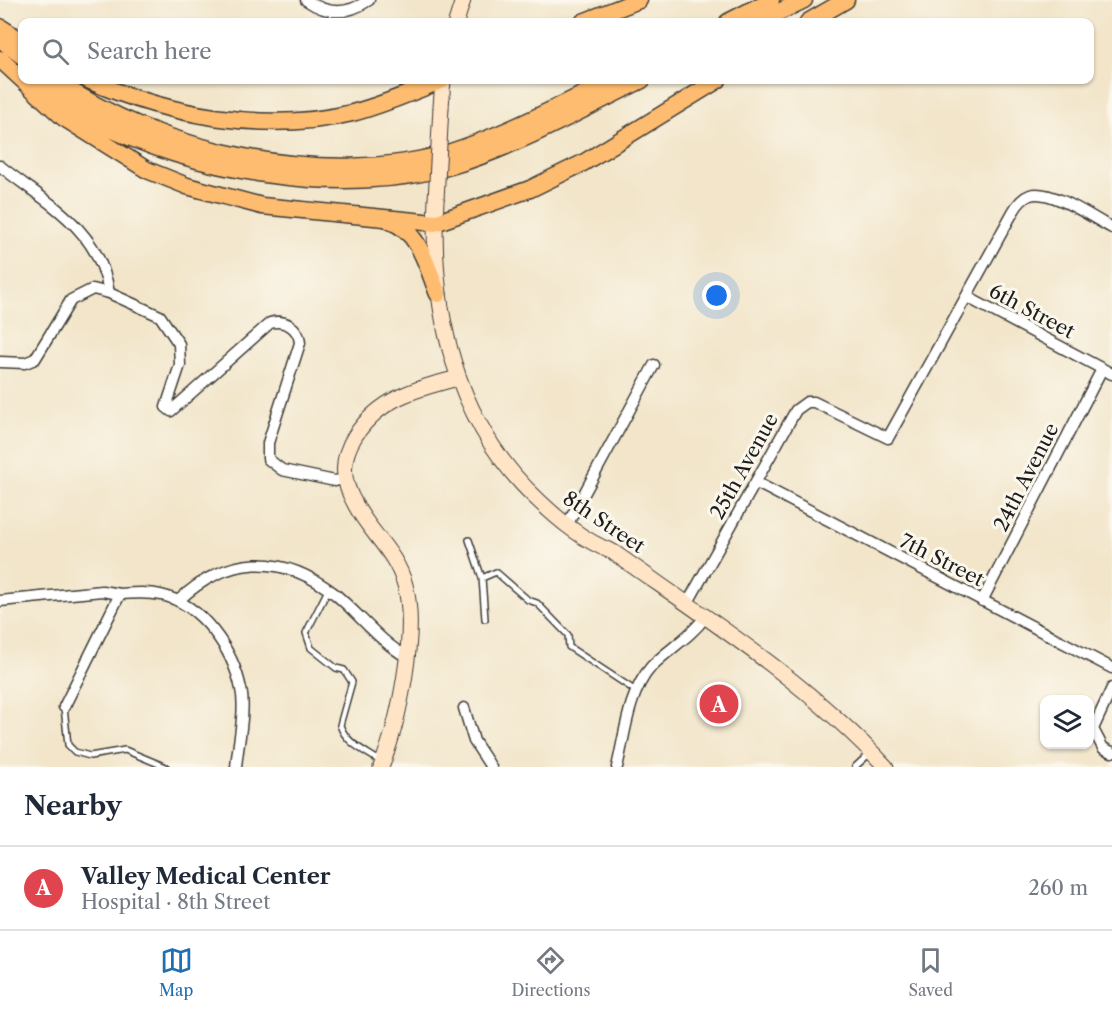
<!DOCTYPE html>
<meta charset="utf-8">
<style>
:root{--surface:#fff;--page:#f6f6f7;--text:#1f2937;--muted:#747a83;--line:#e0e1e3;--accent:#1f6fb2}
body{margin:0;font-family:"Libre Caslon Text",serif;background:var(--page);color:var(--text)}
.controls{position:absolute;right:18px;bottom:18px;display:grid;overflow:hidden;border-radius:12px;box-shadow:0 2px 4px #0004}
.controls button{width:54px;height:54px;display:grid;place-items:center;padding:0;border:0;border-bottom:2px solid var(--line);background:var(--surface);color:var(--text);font:30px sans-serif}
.you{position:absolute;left:717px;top:296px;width:21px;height:21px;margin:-15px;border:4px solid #fff;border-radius:50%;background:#1a73e8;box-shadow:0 0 0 9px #1a73e833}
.badge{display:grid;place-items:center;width:39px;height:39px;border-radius:50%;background:var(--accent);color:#fff;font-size:20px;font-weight:700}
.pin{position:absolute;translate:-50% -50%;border:3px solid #fff;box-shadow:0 2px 6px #0006}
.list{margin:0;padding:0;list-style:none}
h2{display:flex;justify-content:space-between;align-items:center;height:78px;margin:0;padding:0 24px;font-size:26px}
h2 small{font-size:20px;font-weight:400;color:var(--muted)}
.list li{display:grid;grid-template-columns:39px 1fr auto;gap:18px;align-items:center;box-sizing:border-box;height:84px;padding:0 24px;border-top:2px solid var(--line)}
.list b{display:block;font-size:22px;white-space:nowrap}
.list p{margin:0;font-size:20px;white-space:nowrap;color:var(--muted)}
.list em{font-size:20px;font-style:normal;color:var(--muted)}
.icon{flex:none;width:33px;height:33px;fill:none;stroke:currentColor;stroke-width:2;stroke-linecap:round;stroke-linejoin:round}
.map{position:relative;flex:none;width:1112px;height:767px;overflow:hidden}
.search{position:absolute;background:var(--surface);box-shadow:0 2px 4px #0004;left:18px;right:18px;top:18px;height:66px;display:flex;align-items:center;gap:15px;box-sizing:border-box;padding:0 21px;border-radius:12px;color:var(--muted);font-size:22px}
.sheet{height:162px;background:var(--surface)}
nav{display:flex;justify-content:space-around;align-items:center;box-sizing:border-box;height:84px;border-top:2px solid var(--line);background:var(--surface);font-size:16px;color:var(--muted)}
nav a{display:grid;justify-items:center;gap:3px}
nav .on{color:var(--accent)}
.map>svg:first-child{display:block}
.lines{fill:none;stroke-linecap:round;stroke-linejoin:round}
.lane-casing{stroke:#3c3a36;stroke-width:8}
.street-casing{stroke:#3c3a36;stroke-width:13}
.secondary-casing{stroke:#3c3a36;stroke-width:17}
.primary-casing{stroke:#3c3a36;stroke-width:19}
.lane{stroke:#fff;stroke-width:5}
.street{stroke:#fff;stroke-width:10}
.secondary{stroke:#ffe4c6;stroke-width:15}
.primary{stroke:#febc70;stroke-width:16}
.secondary-bridge-casing{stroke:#3c3a36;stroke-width:17;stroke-linecap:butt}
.secondary-bridge{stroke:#ffe4c6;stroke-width:15}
.labels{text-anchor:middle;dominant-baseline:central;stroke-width:6;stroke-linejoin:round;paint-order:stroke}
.street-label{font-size:20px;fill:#1c1c1c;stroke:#fbf7ec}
</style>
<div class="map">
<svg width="1112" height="767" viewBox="0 0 1112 767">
<rect width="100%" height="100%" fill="#fbf7ec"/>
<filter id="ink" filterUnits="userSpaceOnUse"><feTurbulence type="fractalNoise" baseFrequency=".0167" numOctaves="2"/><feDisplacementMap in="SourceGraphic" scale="12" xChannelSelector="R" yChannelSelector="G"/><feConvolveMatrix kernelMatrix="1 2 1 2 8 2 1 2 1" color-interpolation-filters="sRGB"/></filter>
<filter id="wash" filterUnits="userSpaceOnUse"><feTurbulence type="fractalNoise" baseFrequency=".008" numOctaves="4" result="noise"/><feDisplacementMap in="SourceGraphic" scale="24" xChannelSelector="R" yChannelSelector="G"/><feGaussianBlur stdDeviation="1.35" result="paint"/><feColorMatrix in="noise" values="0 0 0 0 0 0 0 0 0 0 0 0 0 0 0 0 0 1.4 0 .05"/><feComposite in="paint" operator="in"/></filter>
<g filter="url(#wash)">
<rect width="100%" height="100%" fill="#f2e5c9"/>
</g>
<g filter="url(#ink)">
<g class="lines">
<g class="lane-casing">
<path id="lane" d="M469 540 482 578 485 619
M482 578 496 572 528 600 537 603 568 635 569 647 636 691
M328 590 306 633 311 648 336 668 344 670 352 682 340 725C346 744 366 751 381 762
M64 707 68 745 75 752 90 756 125 750 166 767
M855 767 869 754"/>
</g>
<g class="street-casing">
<path id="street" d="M306 0C328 15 347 15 369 0
M0 166C47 203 100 229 109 293
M967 297 1112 374
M0 362 25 363 35 359 71 300 93 289 109 293 160 316 179 344 180 365 166 407 171 411 270 323C284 319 299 327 300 343L268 443V459L282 470 335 481 343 479
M757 483 1112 668
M567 525 654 365
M0 601 102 591 120 594
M178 601C227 555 281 552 335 594 360 615 379 641 407 657
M982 601 1102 369
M687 604 796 410 807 402H814L888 438 1013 212C1017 205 1022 198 1030 195 1050 188 1093 218 1112 228
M1112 688 1093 729 1103 748 1112 752
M64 707 120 594C134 593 148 592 161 595 202 604 233 650 241 689 246 710 238 744 236 767
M464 708 474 741 491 767
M617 767C625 735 628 693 651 667 668 649 690 638 705 617"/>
</g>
<g class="secondary-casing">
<path id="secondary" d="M456 22 463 0
M441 107 443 80
M436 200C430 309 455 423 538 500 560 521 584 541 613 552 708 619 806 681 886 767
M381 767C399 722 418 632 405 585 396 552 370 533 355 504 342 481 340 460 355 436 380 398 415 389 458 378"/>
</g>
<g class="primary-casing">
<path id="primary" d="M583 22 639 0
M728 22 771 0
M758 22 804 0
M808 22 846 0
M0 27 22 41
M0 39 22 56
M0 59 64 118 147 170 187 186 262 206 435 223 530 189 583 163 718 80
M55 80C159 153 328 189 451 152 507 134 560 105 613 80
M88 80C167 115 266 134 352 113 383 105 413 92 442 80
M40 85C57 97 75 110 93 120 190 172 345 198 451 166 518 146 580 110 642 80
M390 221C420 232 427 267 438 294"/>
</g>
<use href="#lane" class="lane"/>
<use href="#street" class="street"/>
<use href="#secondary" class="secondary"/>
<use href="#primary" class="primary"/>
<g class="secondary-bridge-casing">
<path id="secondary-bridge" d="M436 200 441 107"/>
</g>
<use href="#secondary-bridge" class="secondary-bridge"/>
</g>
</g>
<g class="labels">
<g class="street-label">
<text transform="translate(1032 311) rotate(28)">6th Street</text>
<text transform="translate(744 466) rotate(-61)">25th Avenue</text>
<text transform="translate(1026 477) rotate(-63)">24th Avenue</text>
<text transform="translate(604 522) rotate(34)">8th Street</text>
<text transform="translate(942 560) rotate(27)">7th Street</text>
</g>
</g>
</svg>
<div class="controls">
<button><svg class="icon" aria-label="layers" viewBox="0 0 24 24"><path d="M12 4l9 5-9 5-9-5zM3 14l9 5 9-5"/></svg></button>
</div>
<div class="you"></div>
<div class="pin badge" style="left:719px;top:704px;background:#e0444e">A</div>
<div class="search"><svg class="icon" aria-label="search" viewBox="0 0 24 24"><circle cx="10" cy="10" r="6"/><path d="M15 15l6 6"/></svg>Search here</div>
</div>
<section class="sheet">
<h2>Nearby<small></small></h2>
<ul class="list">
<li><span class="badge" style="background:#e0444e">A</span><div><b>Valley Medical Center</b><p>Hospital · 8th Street</p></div><em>260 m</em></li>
</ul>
</section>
<nav>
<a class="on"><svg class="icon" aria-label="map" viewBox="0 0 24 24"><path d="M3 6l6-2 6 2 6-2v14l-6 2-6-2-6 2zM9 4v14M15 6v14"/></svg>Map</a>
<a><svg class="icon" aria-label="directions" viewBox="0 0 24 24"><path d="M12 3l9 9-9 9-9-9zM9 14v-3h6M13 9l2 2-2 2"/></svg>Directions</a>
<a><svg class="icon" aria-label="saved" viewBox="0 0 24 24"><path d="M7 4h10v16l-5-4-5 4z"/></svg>Saved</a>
</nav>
